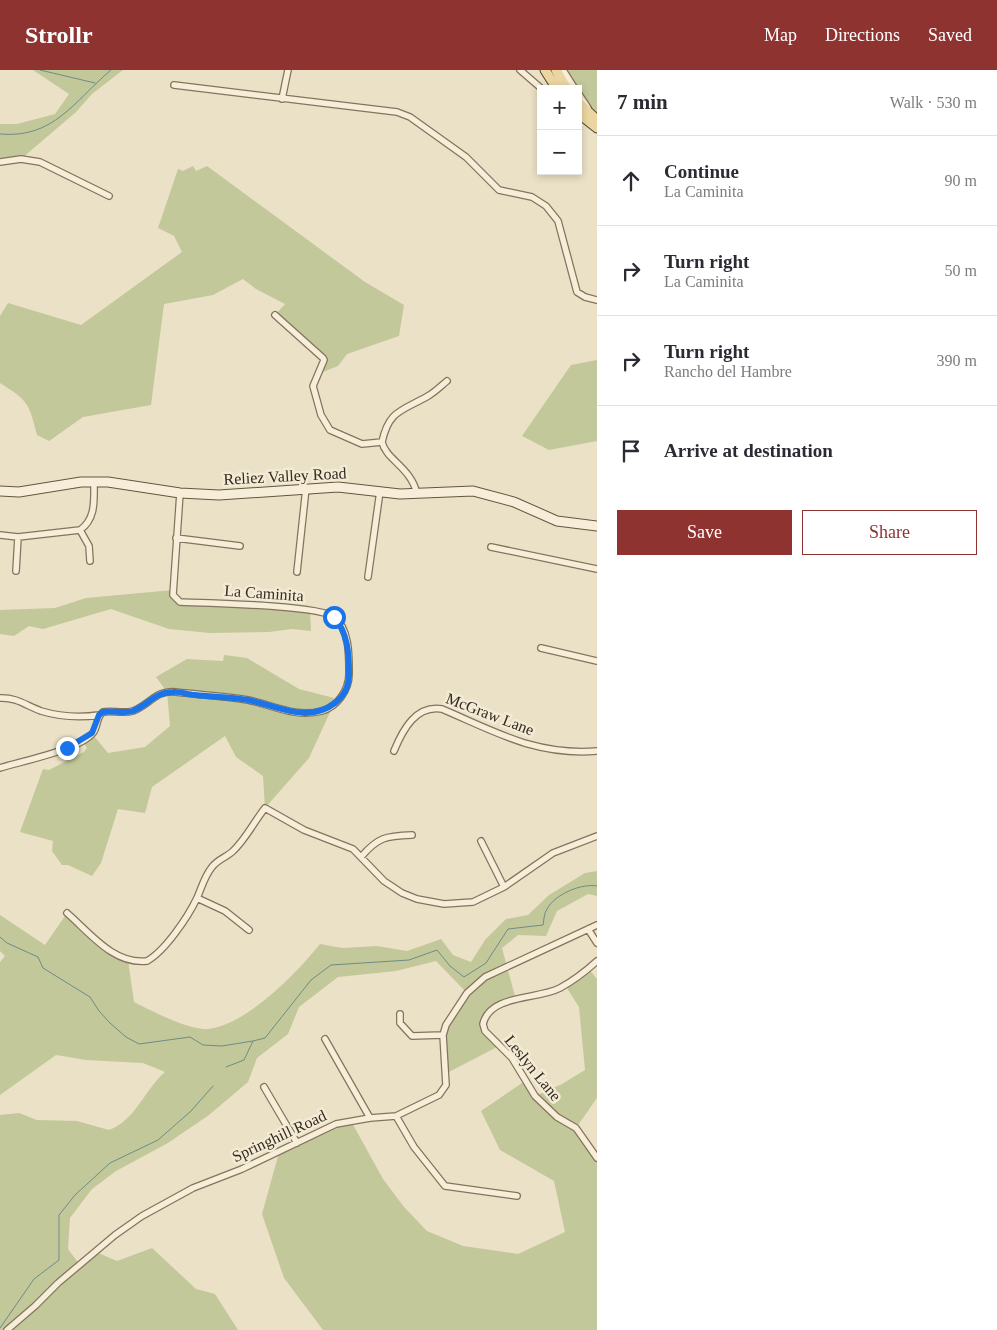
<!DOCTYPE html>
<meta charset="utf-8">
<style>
:root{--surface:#fff;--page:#f7f7f7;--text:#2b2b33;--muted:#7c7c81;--line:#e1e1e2;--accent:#8f3331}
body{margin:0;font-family:Georgia,serif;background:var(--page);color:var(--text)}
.controls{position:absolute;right:15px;top:15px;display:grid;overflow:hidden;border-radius:0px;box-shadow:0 2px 8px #0003}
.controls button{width:45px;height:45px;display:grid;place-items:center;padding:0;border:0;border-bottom:1px solid var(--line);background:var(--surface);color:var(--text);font:25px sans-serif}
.stop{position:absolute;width:15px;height:15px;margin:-11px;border:4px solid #1a73e8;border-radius:50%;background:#fff}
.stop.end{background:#1a73e8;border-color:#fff;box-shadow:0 1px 5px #0008}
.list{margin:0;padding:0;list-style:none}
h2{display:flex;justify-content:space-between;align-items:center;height:65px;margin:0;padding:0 20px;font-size:21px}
h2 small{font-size:16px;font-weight:400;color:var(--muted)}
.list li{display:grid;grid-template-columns:32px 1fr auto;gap:15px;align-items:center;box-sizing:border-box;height:90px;padding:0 20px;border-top:1px solid var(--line)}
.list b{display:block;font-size:19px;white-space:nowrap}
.list p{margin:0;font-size:16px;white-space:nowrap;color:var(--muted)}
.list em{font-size:16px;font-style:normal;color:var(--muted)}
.actions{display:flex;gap:10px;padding:15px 20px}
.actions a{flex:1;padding:11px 0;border:1px solid var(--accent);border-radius:0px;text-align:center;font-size:18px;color:var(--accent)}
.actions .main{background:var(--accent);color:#fff}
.icon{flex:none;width:28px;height:28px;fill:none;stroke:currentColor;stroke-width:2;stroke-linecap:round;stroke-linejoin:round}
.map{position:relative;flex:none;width:597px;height:1260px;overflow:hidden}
header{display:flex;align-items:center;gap:30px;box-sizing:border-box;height:70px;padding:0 25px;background:var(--accent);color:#fff}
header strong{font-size:24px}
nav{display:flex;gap:28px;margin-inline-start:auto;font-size:18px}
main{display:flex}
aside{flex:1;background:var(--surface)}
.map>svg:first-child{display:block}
.green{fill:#c2c89a}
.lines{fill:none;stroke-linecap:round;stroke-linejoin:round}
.stream{stroke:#6e8c86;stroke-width:1}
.minor-casing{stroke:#85735d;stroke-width:8}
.secondary-casing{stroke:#675440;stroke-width:11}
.primary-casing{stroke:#534131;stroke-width:11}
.minor{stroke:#f6eed8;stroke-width:5.5}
.secondary{stroke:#f6eed8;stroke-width:9}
.primary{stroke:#ebd6a1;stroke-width:9}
.route{stroke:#1a73e8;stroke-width:6}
.labels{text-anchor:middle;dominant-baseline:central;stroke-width:5;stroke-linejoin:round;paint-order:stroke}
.street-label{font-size:16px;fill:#362b20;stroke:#f3ebd5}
</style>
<header>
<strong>Strollr</strong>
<nav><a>Map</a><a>Directions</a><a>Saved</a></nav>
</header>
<main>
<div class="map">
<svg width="597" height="1260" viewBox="0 0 597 1260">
<rect width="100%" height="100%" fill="#ebe1c6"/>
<path class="green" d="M33 0H123L92 24 76 42 21 89 0 92V54H17L55 44 69 24Z
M556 0H597V50L578 32V19H567Z
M193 96 196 101 207 96 365 212 404 235 399 266 347 284 338 296 318 304 324 291 275 245 285 234 256 219 243 209 213 225 164 234 151 335 83 347 49 371 37 365C29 334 29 331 0 313V246L8 233 81 255 182 182 174 166 158 158 178 99 183 101Z
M597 290V371L549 380 522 366 571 295Z
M173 520 175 529 310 541 311 561 292 559 269 562 210 563 169 559 111 539 43 559 29 556 14 566 0 564V540L55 538 86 528Z
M224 585 247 588 299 619 334 628 331 640 309 688 265 738 263 706 236 687 225 666 152 717 145 743 118 739 101 793 92 806 68 795H62L52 781 53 771 20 762 43 699 49 700 84 682 87 678 84 673 94 666 108 683 145 677 170 656 167 622 156 607 187 589 223 591Z
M597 801V826L588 824 557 841 546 866 518 865 502 878 516 930 489 943 483 954 499 976 445 1004 443 965 467 923 436 891 396 901 338 907 299 937 288 964 257 988 248 1012 209 1045 168 1073 116 1101 92 1119 70 1148 68 1179 80 1195 96 1182 117 1191 152 1178 196 1219 215 1224 238 1260H0V1045L19 1043 37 1050 77 1051 109 1060C135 1051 145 1019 165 1002L143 993 86 990 56 985 0 1025V892L5 886 0 881V845L45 875 67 843 93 866 128 890 134 932C152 941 190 961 209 959 247 954 297 903 320 874L342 878 377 876 407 881 441 869 453 885 471 892 485 870 506 849 528 845 549 825 585 803Z
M588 898 597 909V1028L576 1058 597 1088V1260H323L284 1208 262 1144 280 1079 326 1058 351 1051 383 1109 404 1137 427 1161 463 1176 518 1184 565 1162 554 1111 500 1080 481 1041 525 1011 535 1026 562 1014 585 1000 579 937 565 915Z"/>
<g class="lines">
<path class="stream" d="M40 0 95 13
M0 64C54 69 74 31 111 0
M0 867 7 873 38 887 43 898 90 927 99 941 110 953 126 967 139 974 190 967 203 975 222 976 253 971
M226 997 244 990 253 971 265 968 311 910 331 895 409 890 437 880 450 896 464 907 486 893 508 859 543 855C544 850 544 843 547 839 555 824 582 813 597 816
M0 1258 34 1209 59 1190V1145L75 1125 110 1093 158 1070 191 1041 213 1016"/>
<g class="minor-casing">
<path id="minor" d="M520 0 542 19
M563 0 575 19
M174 15 397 42 410 47 466 87 499 120 532 127 546 136 558 151 577 222 585 227 597 230
M578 23 588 38
M282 29 288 0
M0 92 21 89 40 92 109 126
M275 245 323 288 324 290 313 316 321 345 330 360 362 374 382 372
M382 372C389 340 402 341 428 326 435 322 441 316 447 311
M382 372C386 390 411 397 417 424
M80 460 89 476 90 491
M0 465 18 467 80 460C96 449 94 430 94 412
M176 468 240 476
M491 477 597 499
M16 501 18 467
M297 502 306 418
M368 507 380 421
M541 578 597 591
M0 628C16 627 27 636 41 641 61 647 79 648 99 645
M394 681C403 659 416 635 442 639 496 662 536 686 597 681
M0 698C22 691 79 680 93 663 98 657 96 647 103 642 112 640 123 644 133 641 149 635 157 619 176 622 200 625 224 626 248 630 273 635 295 648 322 641 337 637 349 620 349 604 349 587 350 559 334 547 319 535 206 533 180 532L173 525 180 423
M481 771 504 817
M361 787C378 767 386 766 412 765
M197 828 225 841 249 860
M67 843C90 863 114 895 147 891 165 881 188 847 197 828 202 817 204 807 212 797 218 789 227 787 233 781 245 770 254 752 265 738L304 760 353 779 384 811 402 823 417 829 444 834 473 832 504 817 553 783 597 766
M588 859 597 873
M597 891C586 901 573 911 560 918 537 930 490 924 483 954L485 961 512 988 535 1026 557 1047 576 1058 597 1088
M400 944V953L412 966 443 965
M325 969 370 1048
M264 1017 297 1073
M396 1046 414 1077 445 1116 517 1126
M7 1260 35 1236 58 1213 115 1165 142 1146 193 1118 242 1099 336 1054 370 1048 396 1046 439 1025 446 1015 443 965 446 955 467 923 485 907 597 855"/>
</g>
<g class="secondary-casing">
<path id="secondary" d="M0 421 19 422 81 412H108L180 423 219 425 338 417 400 424 473 421 514 432 557 451 597 456"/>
</g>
<g class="primary-casing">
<path id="primary" d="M545 0 557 19
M556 0 567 19
M578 32 597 50
M578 43 597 58"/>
</g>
<use href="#minor" class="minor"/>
<use href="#secondary" class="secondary"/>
<use href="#primary" class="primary"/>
</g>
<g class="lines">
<path class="route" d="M67 678 92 663 99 645 103 642C112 640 123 644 133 641 148 635 155 622 173 622 180 621 188 625 195 625 213 627 230 627 248 630 278 636 307 654 335 633 344 626 349 616 349 604 349 584 348 563 334 547"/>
</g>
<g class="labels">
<g class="street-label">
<text transform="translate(285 406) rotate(-3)">Reliez Valley Road</text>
<text transform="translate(264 523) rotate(4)">La Caminita</text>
<text transform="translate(490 644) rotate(21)">McGraw Lane</text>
<text transform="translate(533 998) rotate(51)">Leslyn Lane</text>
<text transform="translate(279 1066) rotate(-25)">Springhill Road</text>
</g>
</g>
</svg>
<div class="controls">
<button>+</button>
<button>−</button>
</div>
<div class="stop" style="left:334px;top:547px"></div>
<div class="stop end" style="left:67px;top:678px"></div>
</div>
<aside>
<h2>7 min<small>Walk · 530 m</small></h2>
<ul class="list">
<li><svg class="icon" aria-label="ahead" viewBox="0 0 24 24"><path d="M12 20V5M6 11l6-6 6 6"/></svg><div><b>Continue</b><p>La Caminita</p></div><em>90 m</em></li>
<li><svg class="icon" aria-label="right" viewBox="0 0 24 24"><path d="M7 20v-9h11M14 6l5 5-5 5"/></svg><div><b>Turn right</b><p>La Caminita</p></div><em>50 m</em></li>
<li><svg class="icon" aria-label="right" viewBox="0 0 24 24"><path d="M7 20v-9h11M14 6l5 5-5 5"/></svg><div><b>Turn right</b><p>Rancho del Hambre</p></div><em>390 m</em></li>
<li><svg class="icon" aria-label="arrive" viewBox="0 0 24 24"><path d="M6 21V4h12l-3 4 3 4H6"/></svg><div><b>Arrive at destination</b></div></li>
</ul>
<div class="actions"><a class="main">Save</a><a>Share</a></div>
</aside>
</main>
